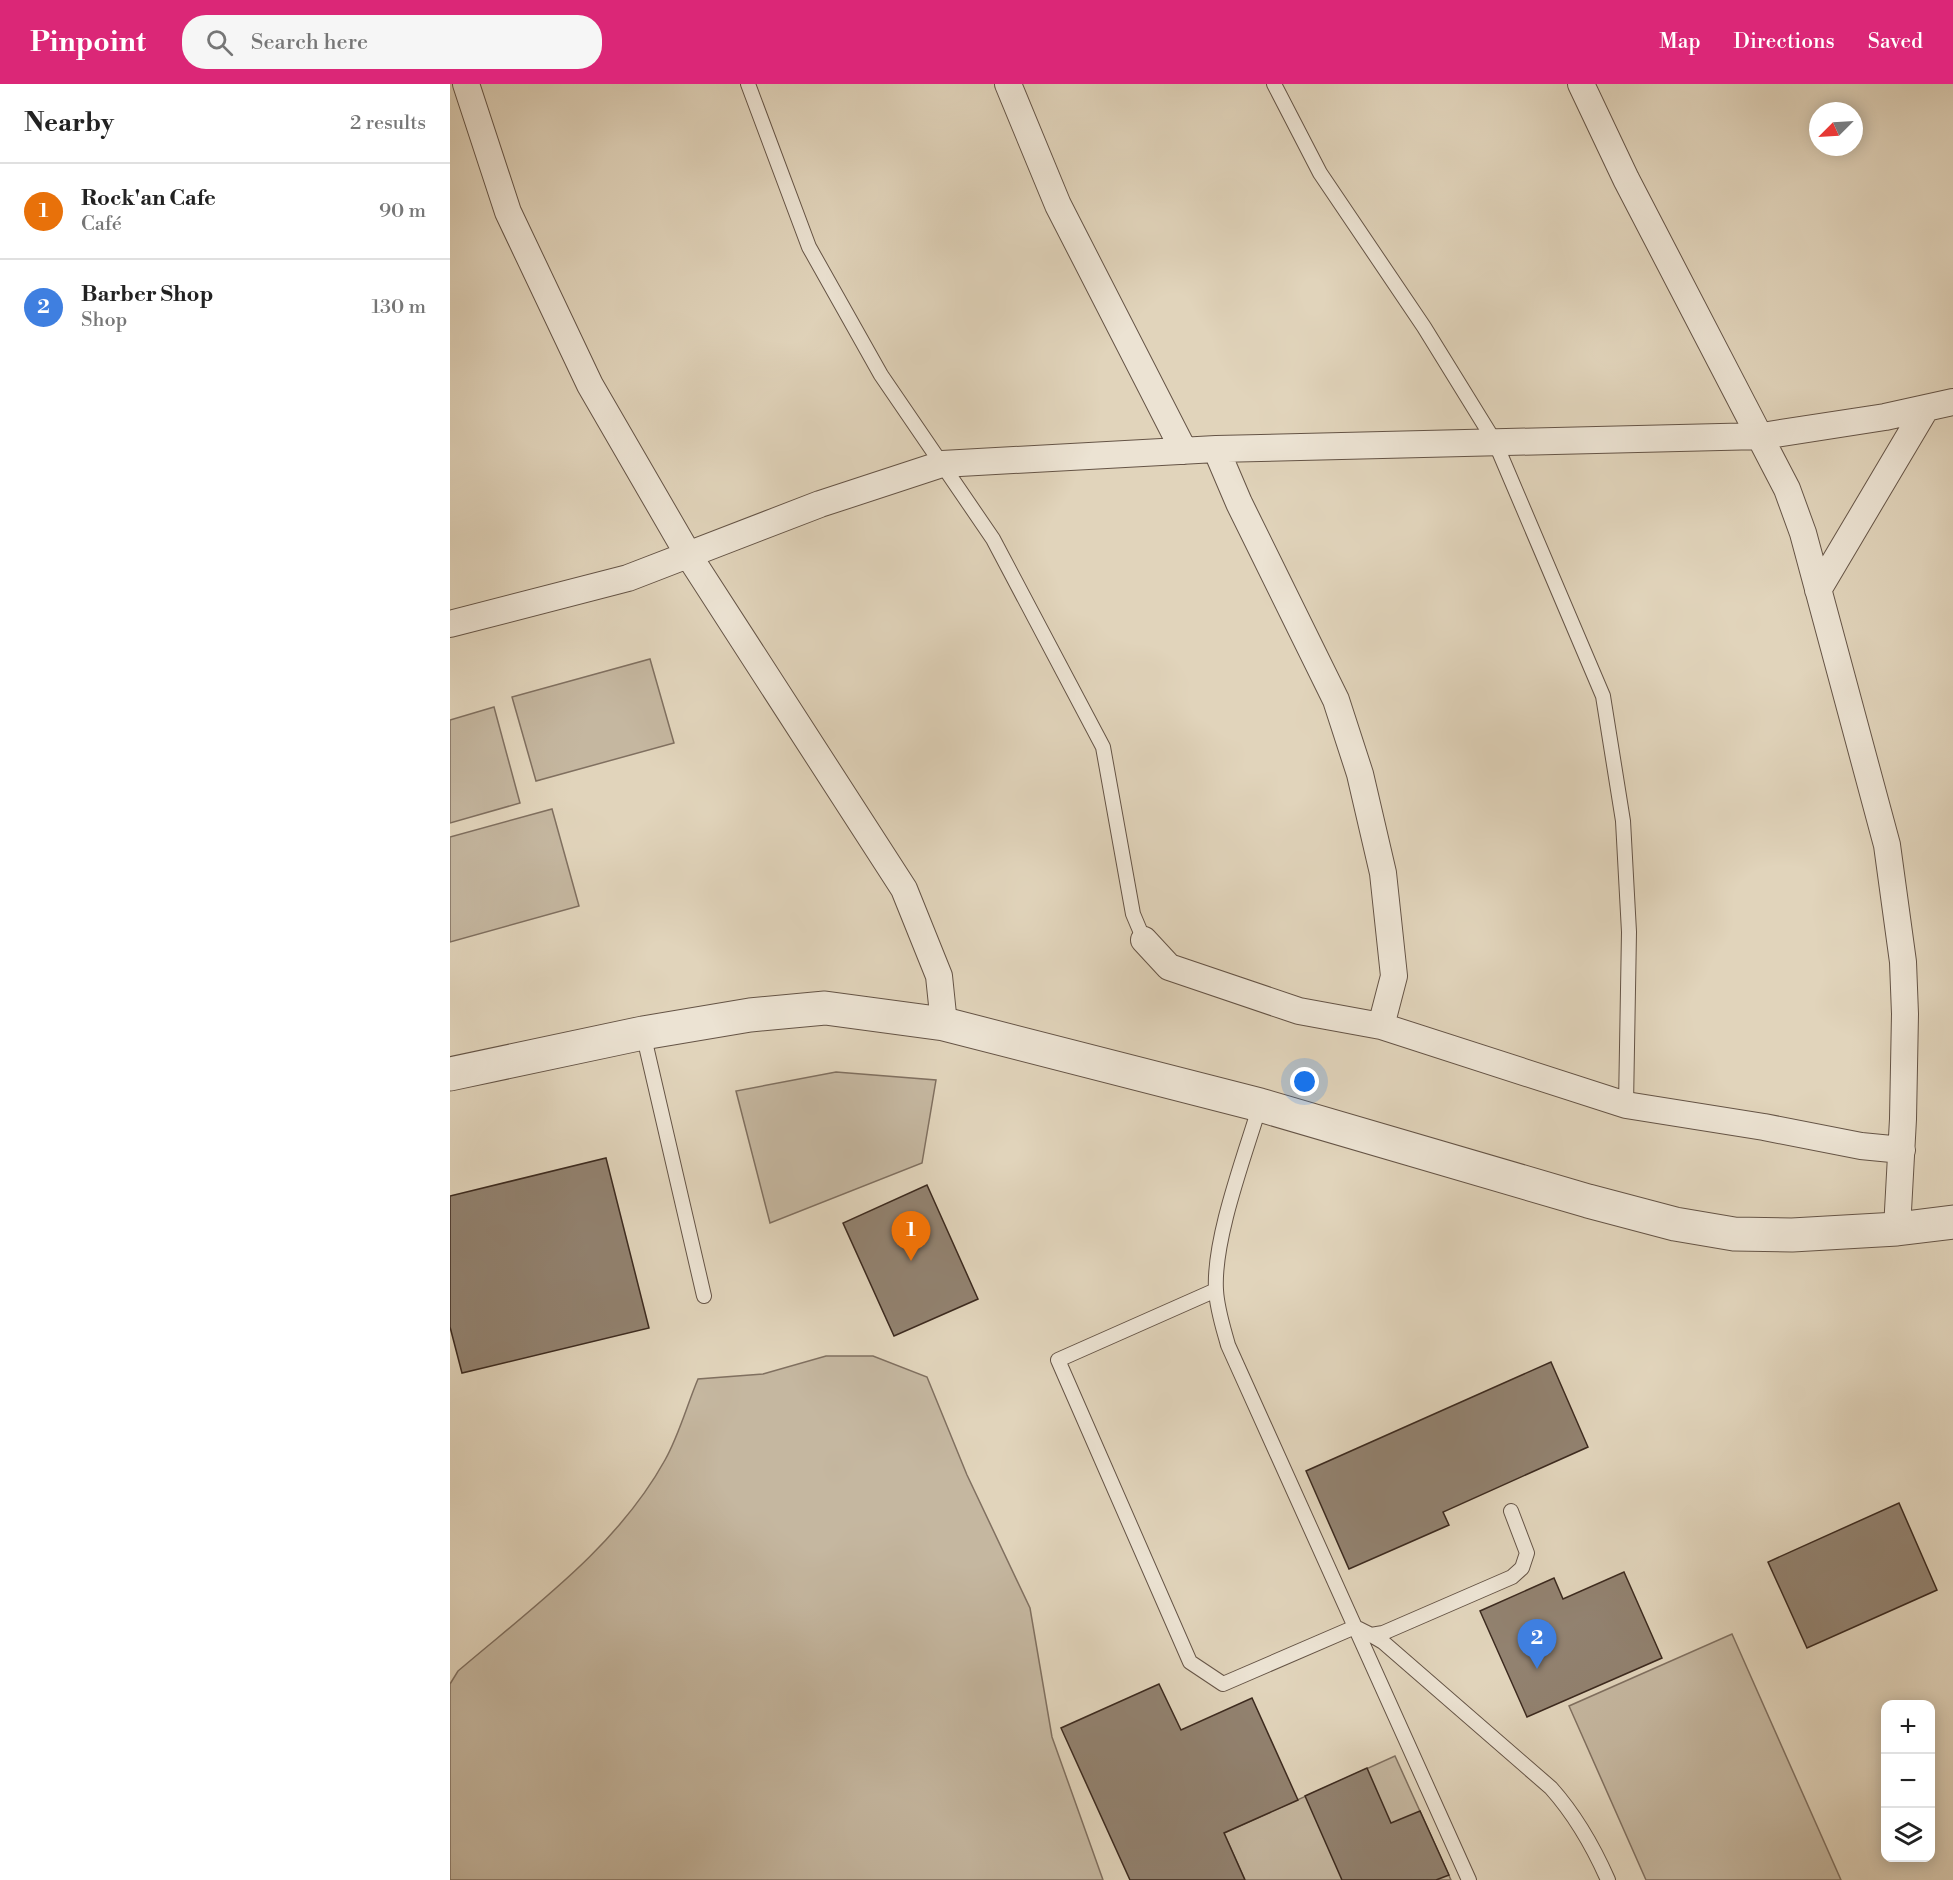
<!DOCTYPE html>
<meta charset="utf-8">
<style>
:root{--surface:#fff;--page:#f6f6f6;--text:#222;--muted:#767676;--line:#e0e0e0;--accent:#db2777}
body{margin:0;font-family:"Libre Bodoni",serif;background:var(--page);color:var(--text)}
.controls{position:absolute;right:18px;bottom:18px;display:grid;overflow:hidden;border-radius:12px;box-shadow:0 3px 15px #0003}
.controls button{width:54px;height:54px;display:grid;place-items:center;padding:0;border:0;border-bottom:2px solid var(--line);background:var(--surface);color:var(--text);font:30px sans-serif}
.compass{position:absolute;left:1359px;top:18px;width:54px;height:54px;border-radius:50%;background:var(--surface);box-shadow:0 3px 15px #0003;rotate:246deg}
.you{position:absolute;left:855px;top:998px;width:21px;height:21px;margin:-15px;border:4px solid #fff;border-radius:50%;background:#1a73e8;box-shadow:0 0 0 9px #1a73e833}
.badge{display:grid;place-items:center;width:39px;height:39px;border-radius:50%;background:var(--accent);color:#fff;font-size:20px;font-weight:700}
.pin{position:absolute;translate:-50% -50px;filter:drop-shadow(0 2px 3px #0008)}
.pin::after{content:'';position:absolute;top:32px;width:21px;height:18px;background:inherit;clip-path:polygon(0 0,100% 0,50% 100%)}
.list{margin:0;padding:0;list-style:none}
h2{display:flex;justify-content:space-between;align-items:center;height:78px;margin:0;padding:0 24px;font-size:26px}
h2 small{font-size:20px;font-weight:400;color:var(--muted)}
.list li{display:grid;grid-template-columns:39px 1fr auto;gap:18px;align-items:center;box-sizing:border-box;height:96px;padding:0 24px;border-top:2px solid var(--line)}
.list b{display:block;font-size:22px;white-space:nowrap}
.list p{margin:0;font-size:20px;white-space:nowrap;color:var(--muted)}
.list em{font-size:20px;font-style:normal;color:var(--muted)}
.icon{flex:none;width:33px;height:33px;fill:none;stroke:currentColor;stroke-width:2;stroke-linecap:round;stroke-linejoin:round}
.map{position:relative;flex:none;width:1503px;height:1796px;overflow:hidden}
header{display:flex;align-items:center;gap:36px;box-sizing:border-box;height:84px;padding:0 30px;background:var(--accent);color:#fff}
header strong{font-size:28px}
nav{display:flex;gap:33px;margin-inline-start:auto;font-size:21px}
.search{width:420px;height:54px;background:var(--page);display:flex;align-items:center;gap:15px;box-sizing:border-box;padding:0 21px;border-radius:24px;color:var(--muted);font-size:22px}
main{display:flex}
aside{flex:1;background:var(--surface)}
.map>svg:first-child{display:block}
.green{fill:#c5b7a0;stroke:#807060;stroke-width:1.5}
.building{fill:#928270;stroke:#3c2a1f;stroke-width:1.5}
.lines{fill:none;stroke-linecap:round;stroke-linejoin:round}
.service-casing{stroke:#655446;stroke-width:16}
.minor-casing{stroke:#655446;stroke-width:28}
.tertiary-casing{stroke:#655446;stroke-width:35}
.service{stroke:#ece3d3;stroke-width:14}
.minor{stroke:#ece3d3;stroke-width:26}
.tertiary{stroke:#ece3d3;stroke-width:33}
</style>
<header>
<strong>Pinpoint</strong>
<div class="search"><svg class="icon" aria-label="search" viewBox="0 0 24 24"><circle cx="10" cy="10" r="6"/><path d="M15 15l6 6"/></svg>Search here</div>
<nav><a>Map</a><a>Directions</a><a>Saved</a></nav>
</header>
<main>
<aside>
<h2>Nearby<small>2 results</small></h2>
<ul class="list">
<li><span class="badge" style="background:#e8710a">1</span><div><b>Rock'an Cafe</b><p>Café</p></div><em>90 m</em></li>
<li><span class="badge" style="background:#3f7fe0">2</span><div><b>Barber Shop</b><p>Shop</p></div><em>130 m</em></li>
</ul>
</aside>
<div class="map">
<svg width="1503" height="1796" viewBox="0 0 1503 1796">
<rect width="100%" height="100%" fill="#e1d4bb"/>
<filter id="stains"><feTurbulence type="fractalNoise" baseFrequency=".00333" numOctaves="4"/><feColorMatrix values="0 0 0 0 .2 0 0 0 0 .09 0 0 0 0 .02 0 0 0 .5 -.17"/></filter>
<radialGradient id="worn" r=".72"><stop offset=".6" stop-color="#630" stop-opacity="0"/><stop offset="1" stop-color="#630" stop-opacity=".3"/></radialGradient>
<path class="green" d="M200 575 224 659 86 697 62 613Z
M44 623 70 719 0 739V636Z
M102 725 129 822 0 858V753Z
M386 988 486 996 472 1079 320 1139 286 1007Z
M376 1272H423L477 1293 517 1391 580 1524 602 1653 653 1796H0V1600L8 1587C83 1523 167 1463 215 1376 229 1351 237 1321 248 1295L313 1290Z
M1282 1550 1391 1796H1196L1119 1622Z
M945 1672 1001 1796H795L774 1749Z"/>
<path class="building" d="M156 1074 199 1244 12 1289 0 1243V1112Z
M477 1101 528 1215 444 1252 393 1139Z
M1101 1278 1138 1363 993 1428 999 1441 899 1485 856 1387Z
M1449 1419 1487 1506 1357 1564 1318 1478Z
M1174 1488 1212 1574 1077 1633 1030 1527 1104 1494 1113 1515Z
M709 1600 731 1646 802 1614 848 1716 774 1749 795 1796H680L611 1644Z
M917 1684 941 1739 970 1727 999 1791 986 1796H892L855 1712Z"/>
<g class="lines">
<g class="service-casing">
<path id="service" d="M298 0 359 163 431 291 543 455 653 663 683 830 694 856
M824 0 870 89 974 243 1045 358 1153 612 1173 737 1179 848 1176 1021
M193 949 254 1212
M810 1021C795 1071 763 1155 766 1206 767 1225 773 1243 778 1261L1019 1796
M766 1206 608 1276 740 1578 773 1600 905 1543 921 1551 933 1549 1062 1493 1072 1484 1077 1469 1061 1427
M921 1551 933 1558 1101 1704C1126 1732 1143 1762 1158 1796"/>
</g>
<g class="minor-casing">
<path id="minor" d="M16 0 58 128 140 301 239 472 454 805 489 892 494 940
M558 0 608 121 734 367
M1131 0 1176 95 1337 405 1353 449 1437 761 1453 878 1455 930 1453 1035 1447 1145
M766 365 789 419 886 616 910 690 933 789 944 892 931 942
M1368 506 1476 324
M0 540 178 494 370 420 492 380 766 365 1312 352 1435 333 1503 318
M694 856 719 883 849 927 931 942 1176 1021 1314 1043 1411 1062 1452 1066"/>
</g>
<g class="tertiary-casing">
<path id="tertiary" d="M0 990 193 949 300 931 375 924 494 940 810 1021 1138 1117 1225 1140 1284 1150 1342 1151 1447 1145 1503 1138"/>
</g>
<use href="#service" class="service"/>
<use href="#minor" class="minor"/>
<use href="#tertiary" class="tertiary"/>
</g>
<rect width="100%" height="100%" filter="url(#stains)"/>
<rect width="100%" height="100%" fill="url(#worn)"/>
</svg>
<div class="controls">
<button>+</button>
<button>−</button>
<button><svg class="icon" aria-label="layers" viewBox="0 0 24 24"><path d="M12 4l9 5-9 5-9-5zM3 14l9 5 9-5"/></svg></button>
</div>
<svg class="compass" viewBox="-18 -18 36 36"><path d="M0-13l5 13h-10z" fill="#e53935"/><path d="M0 13l5-13h-10z" fill="#767676"/></svg>
<div class="you"></div>
<div class="pin badge" style="left:461px;top:1177px;background:#e8710a">1</div>
<div class="pin badge" style="left:1087px;top:1585px;background:#3f7fe0">2</div>
</div>
</main>
